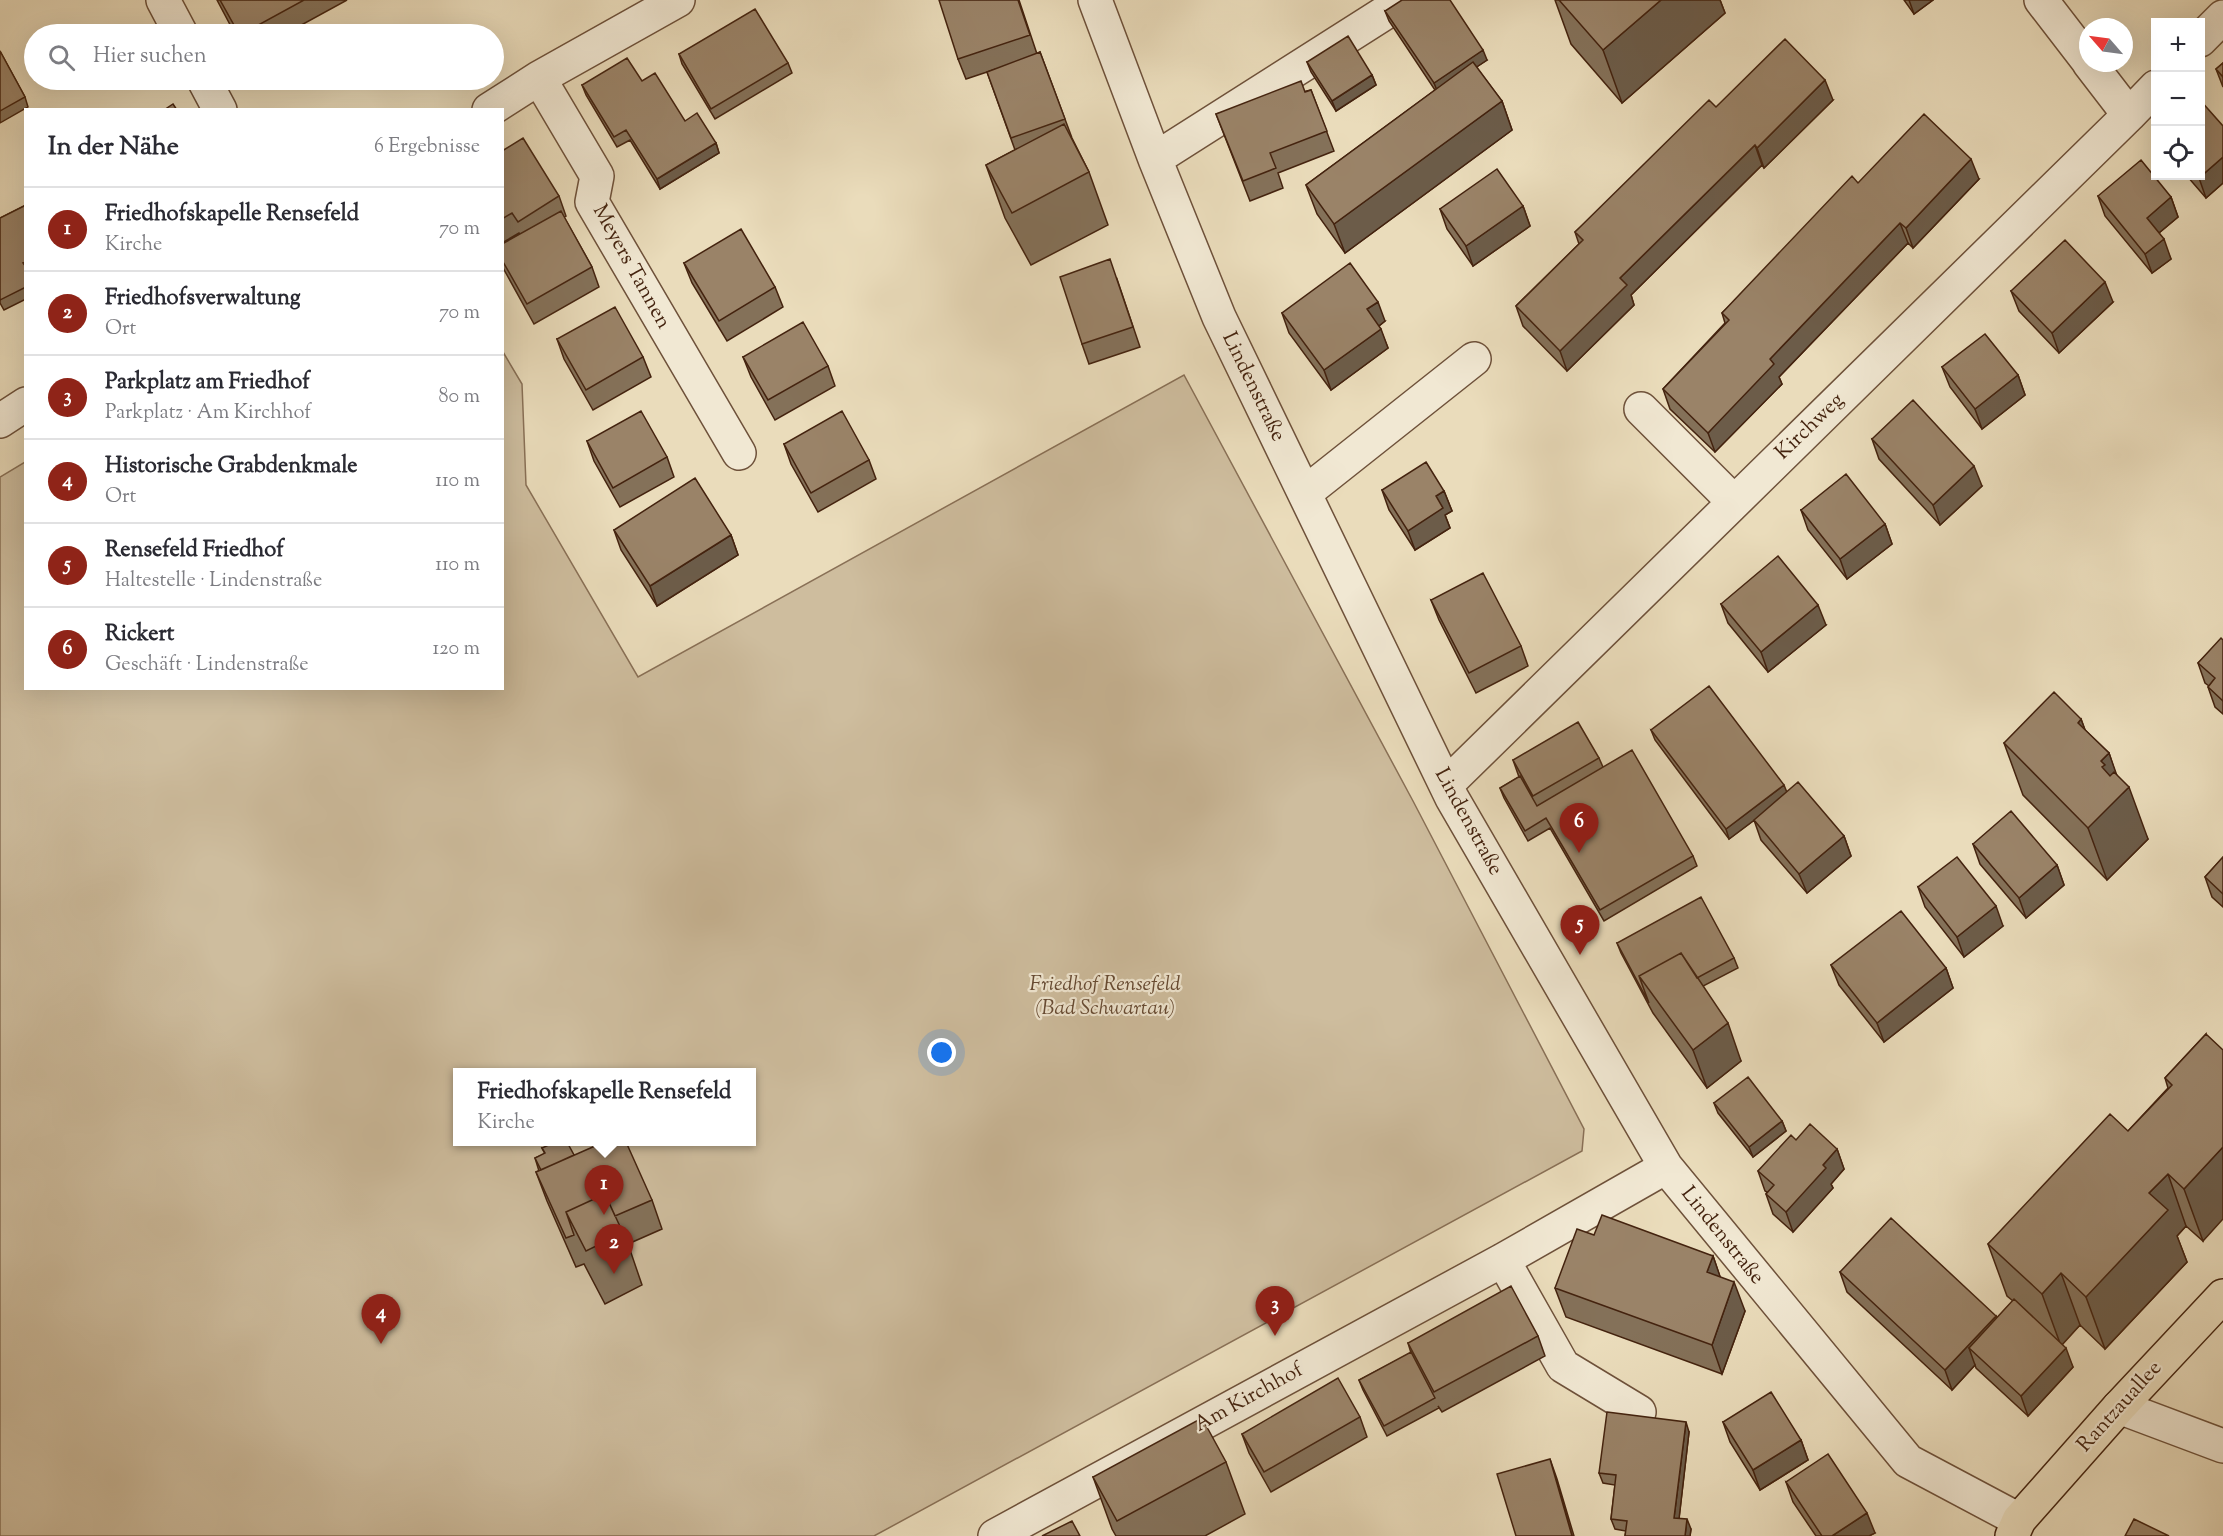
<!DOCTYPE html>
<html lang="de">
<meta charset="utf-8">
<style>
:root{--surface:#fff;--page:#f7f7f7;--text:#2b2b33;--muted:#7c7c81;--line:#e1e1e2;--accent:#8f2418}
body{margin:0;font-family:"Sorts Mill Goudy",serif;background:var(--page);color:var(--text)}
.controls{position:absolute;right:18px;top:18px;display:grid;overflow:hidden;border-radius:0px;box-shadow:0 6px 24px #0002}
.controls button{width:54px;height:54px;display:grid;place-items:center;padding:0;border:0;border-bottom:2px solid var(--line);background:var(--surface);color:var(--text);font:30px sans-serif}
.compass{position:absolute;left:2079px;top:18px;width:54px;height:54px;border-radius:50%;background:var(--surface);box-shadow:0 6px 24px #0002;rotate:298deg}
.you{position:absolute;left:942px;top:1053px;width:21px;height:21px;margin:-15px;border:4px solid #fff;border-radius:50%;background:#1a73e8;box-shadow:0 0 0 9px #1a73e833}
.badge{display:grid;place-items:center;width:39px;height:39px;border-radius:50%;background:var(--accent);color:#fff;font-size:20px;font-weight:700}
.pin{position:absolute;translate:-50% -50px;filter:drop-shadow(0 2px 3px #0008)}
.pin::after{content:'';position:absolute;top:32px;width:21px;height:18px;background:inherit;clip-path:polygon(0 0,100% 0,50% 100%)}
.popup{position:absolute;left:453px;top:1068px;width:303px;height:78px;box-sizing:border-box;display:grid;place-content:center;border-radius:0px;background:var(--surface);filter:drop-shadow(0 2px 4px #0005);font-size:20px;white-space:nowrap;color:var(--muted)}
.popup b{font-size:22px;color:var(--text)}
.popup::after{content:'';position:absolute;left:50%;top:100%;margin-left:-12px;border:12px solid transparent;border-top-color:var(--surface)}
.list{margin:0;padding:0;list-style:none}
h2{display:flex;justify-content:space-between;align-items:center;height:78px;margin:0;padding:0 24px;font-size:26px}
h2 small{font-size:20px;font-weight:400;color:var(--muted)}
.list li{display:grid;grid-template-columns:39px 1fr auto;gap:18px;align-items:center;box-sizing:border-box;height:84px;padding:0 24px;border-top:2px solid var(--line)}
.list b{display:block;font-size:22px;white-space:nowrap}
.list p{margin:0;font-size:20px;white-space:nowrap;color:var(--muted)}
.list em{font-size:20px;font-style:normal;color:var(--muted)}
.icon{flex:none;width:33px;height:33px;fill:none;stroke:currentColor;stroke-width:2;stroke-linecap:round;stroke-linejoin:round}
.map{position:relative;flex:none;width:2223px;height:1536px;overflow:hidden}
.search{position:absolute;background:var(--surface);box-shadow:0 6px 24px #0002;left:24px;top:24px;width:480px;height:66px;display:flex;align-items:center;gap:15px;box-sizing:border-box;padding:0 21px;border-radius:33px;color:var(--muted);font-size:22px}
.panel{position:absolute;background:var(--surface);box-shadow:0 6px 24px #0002;left:24px;top:108px;width:480px;height:582px;border-radius:0px}
.map>svg:first-child{display:block}
.green{fill:#cebd9e;stroke:#897056;stroke-width:1.5;fill-rule:evenodd}
.lines{fill:none;stroke-linecap:round;stroke-linejoin:round}
.minor-casing{stroke:#6e513a;stroke-width:36}
.major-casing{stroke:#44230f;stroke-width:36}
.minor{stroke:#f1e8d3;stroke-width:33}
.major{stroke:#eadcbb;stroke-width:33}
.wall{fill:#847159;stroke:#44230f;stroke-width:1.5}
.shaded-wall{fill:#6c5c49;stroke:#44230f;stroke-width:1.5}
.building{fill:#9a8368;stroke:#44230f;stroke-width:1.5}
.labels{text-anchor:middle;dominant-baseline:central;stroke-width:4.5;stroke-linejoin:round;paint-order:stroke}
.street-label{font-size:21px;fill:#44230f;stroke:#f1e8d3}
.park-label{font-size:21px;font-style:italic;fill:#664a33;stroke:#f1e8d3}
</style>
<div class="map">
<svg width="2223" height="1536" viewBox="0 0 2223 1536">
<rect width="100%" height="100%" fill="#eadcbb"/>
<filter id="stains"><feTurbulence type="fractalNoise" baseFrequency=".00333" numOctaves="4"/><feColorMatrix values="0 0 0 0 .2 0 0 0 0 .09 0 0 0 0 .02 0 0 0 .5 -.17"/></filter>
<radialGradient id="worn" r=".72"><stop offset=".6" stop-color="#630" stop-opacity="0"/><stop offset="1" stop-color="#630" stop-opacity=".3"/></radialGradient>
<path class="green" d="M503 352 522 384 526 485 638 677 1184 375 1413 801 1584 1129 1582 1151 874 1536H0V477L25 462 26 688H502ZM457 1072H751V1142H457Z"/>
<g class="lines">
<g class="minor-casing">
<path id="minor" d="M163 0 181 34
M1095 0 1155 159 1219 317 1452 798 1666 1167 1908 1461 2019 1520
M2041 0 2088 61
M2200 40 2223 17
M539 78 597 176 592 202 739 453
M204 80 220 110
M489 110 539 78 678 0
M2129 115 2156 87
M1155 159 1405 0
M1641 409 1734 502
M0 421 26 404
M1305 493 1474 359
M1446 785 2129 115 2089 63
M1503 1260 1563 1366 1639 1412
M2119 1407 2223 1446
M995 1536 1503 1260 1666 1167"/>
</g>
<g class="major-casing">
<path id="major" d="M2012 1536 2019 1520 2119 1407 2223 1296"/>
</g>
<use href="#minor" class="minor"/>
<use href="#major" class="major"/>
</g>
<path class="wall" d="M217 0H347L285 34H235Z
M1019 0 1037 54 1040 52 1072 138 1089 172 1108 225 1031 265 1005 218 986 165 1015 150 987 72 996 69 966 79 958 59Z
M1555 0H1720L1725 13 1622 103 1571 44Z
M1904 0H1933L1914 14Z
M1385 11 1487 60 1476 67 1502 101 1512 130 1345 253 1317 214 1306 185 1435 90 1389 21Z
M0 51 25 97 28 107 0 123Z
M679 54 788 63 792 73 715 119 682 64Z
M1307 62 1372 75 1376 85 1336 111 1311 72Z
M2223 63V87L2216 69Z
M642 81 685 121 716 143 719 153 660 189 630 140 617 147 586 95 582 85Z
M1311 90 1334 151 1278 173 1283 188 1250 201 1216 114Z
M1833 100 1764 168 1762 165 1631 295 1634 305 1567 371 1523 326 1516 306 1579 244 1575 232 1716 107Z
M2223 126V183L2206 198 2187 176H2200Z
M502 151 559 196 566 216 564 217 592 267 599 287 534 324 502 266V244L520 234 519 233 502 243Z
M1979 179 1913 248 1908 243 1779 377 1782 384 1715 452 1670 409 1663 389 1725 323 1722 313 1858 183Z
M2098 196 2171 197 2178 217 2159 233 2171 259 2152 273 2105 216Z
M26 205V299L4 310 0 303V218Z
M1523 206 1530 226 1473 266 1447 229 1440 209Z
M684 263 775 287 783 307 727 341 692 283Z
M1117 279 1140 347 1089 364 1082 344Z
M2011 291 2113 302 2059 353 2019 311Z
M1282 313 1385 321 1379 326 1388 348 1331 390 1289 333Z
M557 339 643 357 651 377 593 410 564 359Z
M743 357 828 366 835 386 775 420 751 377Z
M1942 367 2018 375 2025 395 1982 429 1950 387Z
M1872 439 1982 486 1940 525 1879 459Z
M587 441 667 457 674 477 620 507 594 461Z
M784 444 869 460 876 479 818 512 791 464Z
M1382 490 1444 491 1452 511 1445 515 1450 528 1415 550 1389 510Z
M1801 510 1885 524 1892 544 1847 579 1808 530Z
M614 530 731 535 738 555 657 606 621 550Z
M1431 600 1521 646 1528 666 1476 693 1439 620Z
M1721 604 1826 625 1768 672 1728 623Z
M2223 640V714L2215 707 2208 687 2209 686 2205 683 2198 663Z
M2081 719 2085 730 2109 753 2116 775 2148 839 2107 880 2023 795 2004 743Z
M1651 730 1787 792 1844 836 1851 856 1807 893 1761 840 1754 820 1729 839 1655 740Z
M1599 758 1603 767 1693 856 1697 866 1604 921 1550 828 1528 841 1504 798 1500 788 1519 777 1513 760Z
M1973 844 2057 865 2064 885 2026 918 1980 864Z
M2223 857V907L2212 897 2205 877Z
M1918 887 2003 926 1964 957 1925 907Z
M1617 943 1734 958 1738 968 1703 986 1741 1061 1707 1088 1653 1013 1621 953Z
M1831 965 1946 968 1953 988 1884 1042 1839 985Z
M2206 1034 2203 1241 2186 1226 2177 1236 2187 1262 2105 1349 2080 1325 2062 1344 2073 1367 2028 1416 1976 1368 1975 1365 1952 1390 1847 1292 1840 1272 1996 1316V1319L2013 1301 2007 1296 1988 1244 2128 1131 2168 1088 2165 1078Z
M1714 1103 1782 1121 1786 1131 1753 1157 1718 1113Z
M1796 1140 1837 1149 1844 1169 1831 1184 1833 1188 1793 1232 1773 1214 1766 1194 1767 1192 1765 1191 1758 1171Z
M542 1148 574 1155 652 1200 662 1229 628 1244 642 1285 605 1304 584 1264 576 1267 547 1201 536 1172 539 1171 535 1158 545 1154Z
M1594 1235 1713 1256 1720 1277 1745 1311 1722 1374 1566 1317 1555 1288Z
M1538 1336 1545 1356 1442 1412 1438 1406 1439 1408 1387 1436 1363 1390 1359 1380 1411 1353 1408 1343Z
M1360 1417 1367 1437 1271 1492 1249 1453 1242 1434Z
M1723 1422 1801 1440 1808 1460 1760 1490 1730 1442Z
M1689 1432 1679 1518 1691 1529 1690 1536H1625L1626 1531 1615 1529 1611 1519 1615 1485 1603 1483 1599 1473Z
M1226 1462 1245 1514 1205 1536H1116L1112 1529 1093 1477Z
M1786 1482 1875 1533 1869 1536H1816L1793 1502Z"/>
<path class="shaded-wall" d="M1661 0H1720L1725 13 1622 103 1603 50Z
M1909 0H1933L1914 14Z
M1483 50 1487 60 1438 93 1434 83Z
M1372 75 1376 85 1336 111 1332 101Z
M1825 80 1833 100 1764 168 1757 148Z
M1502 101 1512 130 1345 253 1334 224Z
M716 143 719 153 660 189 657 179Z
M1755 145 1762 165 1631 295 1634 305 1567 371 1560 351 1620 278Z
M2223 157V183L2206 198 2199 178Z
M1971 159 1979 179 1913 248 1906 228Z
M2171 197 2178 217 2154 237 2147 218Z
M1523 206 1530 226 1473 266 1466 246Z
M1900 223 1908 243 1779 377 1782 384 1715 452 1708 433 1770 359Z
M2164 239 2171 259 2152 273 2145 254Z
M2105 282 2113 302 2059 353 2052 333Z
M1378 302 1385 321 1375 329 1367 309Z
M1381 329 1388 348 1331 390 1324 370Z
M2018 375 2025 395 1982 429 1975 409Z
M1974 466 1982 486 1940 525 1933 505Z
M1444 491 1452 511 1445 515 1450 528 1415 550 1408 531 1436 496Z
M1885 524 1892 544 1847 579 1840 559Z
M731 535 738 555 657 606 650 586Z
M1818 605 1826 625 1768 672 1761 652Z
M2081 719 2100 771 2078 723Z
M2109 753 2123 793 2129 787 2148 839 2107 880 2088 828 2102 767 2101 761Z
M1784 785 1788 795 1729 839 1726 829Z
M1844 836 1851 856 1807 893 1799 874Z
M2057 865 2064 885 2026 918 2019 898Z
M1996 906 2003 926 1964 957 1957 937Z
M1946 968 1953 988 1884 1042 1877 1023Z
M1728 1023 1741 1061 1707 1088 1693 1050Z
M1782 1121 1786 1131 1753 1157 1749 1147Z
M2223 1147V1219L2203 1241 2184 1189Z
M1837 1149 1844 1169 1831 1184 1833 1188 1793 1232 1786 1212 1823 1165Z
M2168 1174 2186 1226 2177 1236 2187 1262 2105 1349 2086 1297 2149 1193Z
M1713 1256 1723 1285 1707 1272Z
M2061 1273 2080 1325 2061 1346 2042 1294Z
M1734 1282 1745 1311 1722 1374 1712 1345Z
M1996 1316 2003 1336 1969 1348 1975 1365 1952 1390 1945 1370Z
M2066 1348 2073 1367 2028 1416 2021 1396Z
M1686 1422 1689 1432 1678 1528 1674 1518Z
M1801 1440 1808 1460 1760 1490 1753 1470Z
M1550 1459 1557 1479 1574 1536H1572Z
M1867 1513 1875 1533 1869 1536H1832Z
M1687 1519 1691 1529 1690 1536H1685Z"/>
<path class="building" d="M220 0H304L242 34H239Z
M939 0H1018L1030 35 958 59Z
M1402 0H1450L1483 50 1434 83 1385 11Z
M1559 0H1661L1603 50Z
M755 9 788 63 711 109 679 54Z
M1348 36 1372 75 1332 101 1307 62Z
M1785 39 1825 80 1757 148 1755 145 1620 278 1627 285 1560 351 1516 306 1583 240 1575 232 1709 100 1716 107Z
M0 51 25 97 0 111Z
M1040 52 1065 119 1011 138 987 72Z
M627 58 642 81 655 73 685 121 697 113 716 143 657 179 626 130 614 137 582 85Z
M1473 62 1502 101 1334 224 1306 185Z
M2223 63V77L2216 69Z
M1301 81 1305 92 1311 90 1327 131 1270 153 1276 168 1243 181 1216 114Z
M2200 100 2223 126V157L2199 178 2196 176H2200Z
M173 104 177 110H164Z
M1924 114 1971 159 1906 228 1900 223 1770 359 1774 364 1708 433 1663 389 1729 320 1722 313 1852 176 1858 183Z
M1064 124 1089 172 1012 213 986 165Z
M523 138 559 196 518 222 512 213 502 219V151Z
M2141 160 2171 197 2147 218 2164 239 2145 254 2098 196Z
M1497 169 1523 206 1466 246 1440 209Z
M26 205V262L23 263 26 267V287L0 300V218Z
M561 211 592 267 527 304 502 260V244Z
M741 229 775 287 719 321 684 263Z
M2065 240 2105 282 2052 333 2011 291Z
M1110 259 1133 327 1082 344 1060 277Z
M1350 263 1378 302 1367 309 1381 329 1324 370 1282 313Z
M615 307 643 357 586 390 557 339Z
M803 322 828 366 768 400 743 357Z
M1985 334 2018 375 1975 409 1942 367Z
M1913 400 1974 466 1933 505 1872 439Z
M641 411 667 457 613 488 587 441Z
M842 411 869 460 811 493 784 444Z
M1426 462 1444 491 1436 496 1443 508 1408 531 1382 490Z
M1846 474 1885 524 1840 559 1801 510Z
M695 478 731 535 650 586 614 530Z
M1778 556 1818 605 1761 652 1721 604Z
M1483 573 1521 646 1469 673 1431 600Z
M2221 638 2223 640V701L2208 687 2215 678 2198 663Z
M1709 686 1784 785 1726 829 1651 730Z
M2054 692 2081 719 2078 723 2109 753 2101 761 2105 765 2102 767 2110 776 2114 772 2129 787 2088 828 2004 743Z
M1578 722 1599 758 1533 796 1513 760Z
M1632 750 1693 856 1600 910 1546 818 1525 831 1500 788 1520 776 1537 806Z
M1798 782 1844 836 1799 874 1754 820Z
M2011 811 2057 865 2019 898 1973 844Z
M1957 857 1996 906 1957 937 1918 887Z
M2223 857V894L2205 877Z
M1701 897 1734 958 1697 978 1681 953 1639 976 1649 1003 1617 943Z
M1901 911 1946 968 1877 1023 1831 965Z
M1681 953 1728 1023 1693 1050 1639 976Z
M2206 1034 2223 1050V1147L2184 1189 2168 1174 2149 1193 2168 1210 2086 1297 2061 1273 2042 1294 1988 1244 2110 1114 2128 1131 2172 1085 2165 1078Z
M1748 1077 1782 1121 1749 1147 1714 1103Z
M1810 1124 1837 1149 1823 1165 1826 1168 1786 1212 1766 1194 1774 1185 1758 1171 1791 1135 1796 1140Z
M555 1142H562L563 1143 567 1142 574 1155 541 1170 535 1158 545 1153 542 1148Z
M604 1142H626L652 1200 615 1216 605 1194 566 1212 574 1235 566 1238 536 1172Z
M605 1194 623 1233 586 1251 566 1212Z
M1602 1215 1713 1256 1707 1272 1734 1282 1712 1345 1555 1288 1577 1229 1594 1235Z
M1891 1218 1996 1316 1945 1370 1840 1272Z
M1511 1286 1538 1336 1434 1392 1408 1343Z
M2014 1299 2066 1348 2021 1396 1969 1348Z
M1411 1352 1435 1398 1384 1426 1359 1380Z
M1338 1378 1360 1417 1264 1472 1242 1434Z
M1771 1392 1801 1440 1753 1470 1723 1422Z
M1607 1412 1686 1422 1674 1518 1687 1519 1685 1536H1625L1627 1521 1611 1519 1616 1475 1599 1473Z
M1202 1418 1226 1462 1117 1521 1093 1477Z
M1828 1454 1867 1513 1832 1536H1822L1786 1482Z
M1550 1459 1572 1536H1516L1497 1474Z
M2134 1519 2169 1536H2125Z
M1072 1521 1080 1536H1042Z"/>
<g class="labels">
<g class="street-label">
<text transform="translate(631 267) rotate(61)">Meyers Tannen</text>
<text transform="translate(1253 387) rotate(64)">Lindenstraße</text>
<text transform="translate(1810 427) rotate(-44)">Kirchweg</text>
<text transform="translate(1468 822) rotate(61)">Lindenstraße</text>
<text transform="translate(1722 1236) rotate(51)">Lindenstraße</text>
<text transform="translate(1249 1398) rotate(-29)">Am Kirchhof</text>
<text transform="translate(2120 1407) rotate(-48)">Rantzauallee</text>
</g>
<g class="park-label">
<text x="1105" y="985">Friedhof Rensefeld<tspan x="1105" dy="24">(Bad Schwartau)</tspan></text>
</g>
</g>
<rect width="100%" height="100%" filter="url(#stains)"/>
<rect width="100%" height="100%" fill="url(#worn)"/>
</svg>
<div class="controls">
<button>+</button>
<button>−</button>
<button><svg class="icon" aria-label="locate" viewBox="0 0 24 24"><circle cx="12" cy="12" r="6"/><path d="M12 2v4M12 18v4M2 12h4M18 12h4"/></svg></button>
</div>
<svg class="compass" viewBox="-18 -18 36 36"><path d="M0-13l5 13h-10z" fill="#e53935"/><path d="M0 13l5-13h-10z" fill="#7c7c81"/></svg>
<div class="you"></div>
<div class="pin badge" style="left:604px;top:1215px">1</div>
<div class="popup"><b>Friedhofskapelle Rensefeld</b>Kirche</div>
<div class="pin badge" style="left:614px;top:1274px">2</div>
<div class="pin badge" style="left:1275px;top:1336px">3</div>
<div class="pin badge" style="left:381px;top:1344px">4</div>
<div class="pin badge" style="left:1580px;top:955px">5</div>
<div class="pin badge" style="left:1579px;top:853px">6</div>
<div class="search"><svg class="icon" aria-label="search" viewBox="0 0 24 24"><circle cx="10" cy="10" r="6"/><path d="M15 15l6 6"/></svg>Hier suchen</div>
<section class="panel">
<h2>In der Nähe<small>6 Ergebnisse</small></h2>
<ul class="list">
<li><span class="badge">1</span><div><b>Friedhofskapelle Rensefeld</b><p>Kirche</p></div><em>70 m</em></li>
<li><span class="badge">2</span><div><b>Friedhofsverwaltung</b><p>Ort</p></div><em>70 m</em></li>
<li><span class="badge">3</span><div><b>Parkplatz am Friedhof</b><p>Parkplatz · Am Kirchhof</p></div><em>80 m</em></li>
<li><span class="badge">4</span><div><b>Historische Grabdenkmale</b><p>Ort</p></div><em>110 m</em></li>
<li><span class="badge">5</span><div><b>Rensefeld Friedhof</b><p>Haltestelle · Lindenstraße</p></div><em>110 m</em></li>
<li><span class="badge">6</span><div><b>Rickert</b><p>Geschäft · Lindenstraße</p></div><em>120 m</em></li>
</ul>
</section>
</div>
